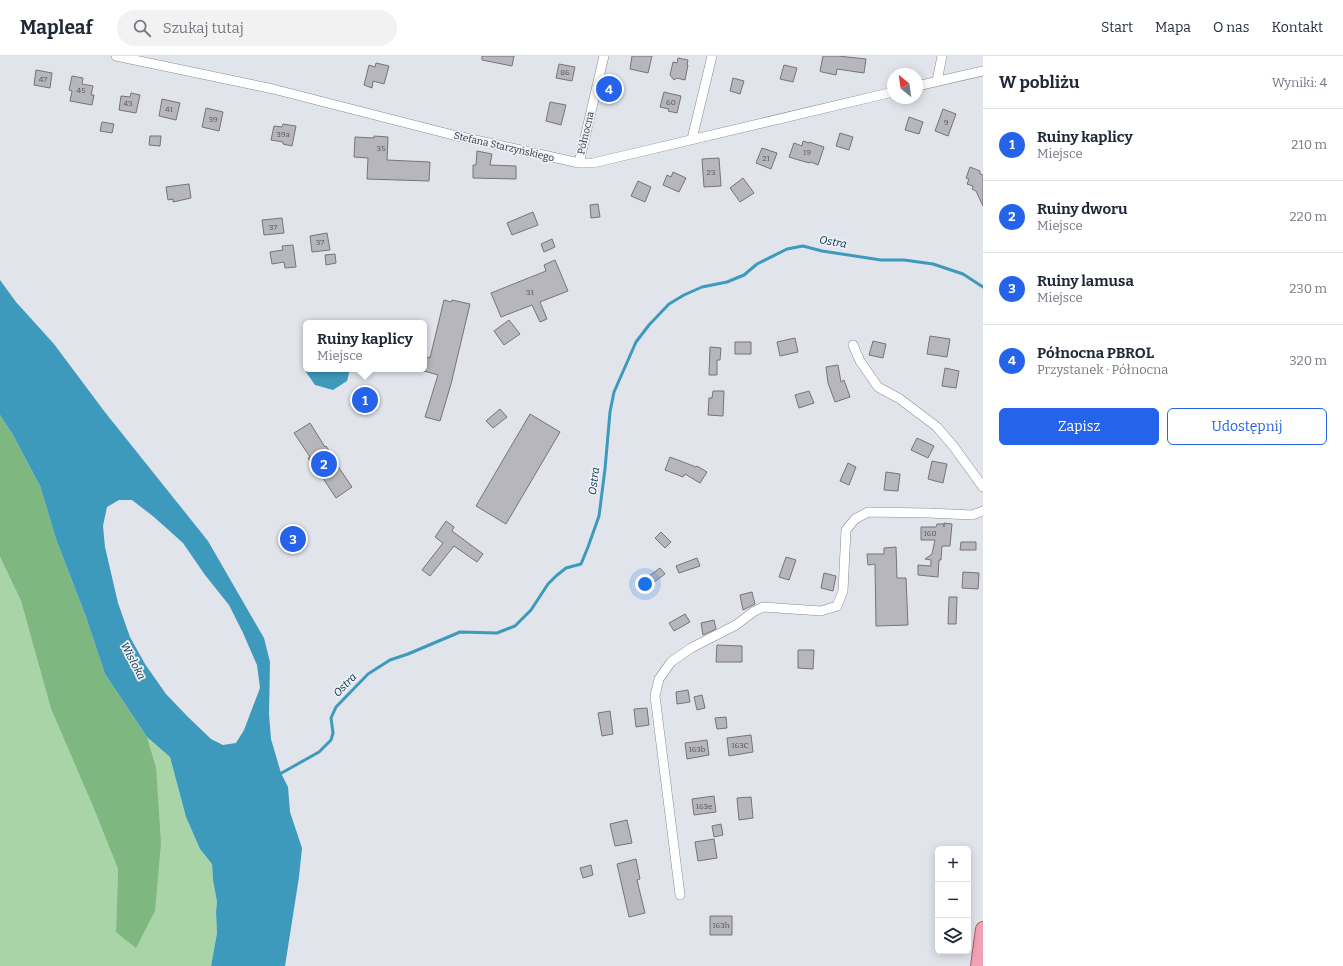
<!DOCTYPE html>
<html lang="pl">
<meta charset="utf-8">
<style>
:root{--surface:#fff;--page:#f2f2f3;--text:#1f2937;--muted:#747a83;--line:#e0e1e3;--accent:#2563eb}
body{margin:0;font-family:Bitter,serif;background:var(--page);color:var(--text)}
.controls{position:absolute;right:12px;bottom:12px;display:grid;overflow:hidden;border-radius:6px;box-shadow:0 2px 10px #0003}
.controls button{width:36px;height:36px;display:grid;place-items:center;padding:0;border:0;border-bottom:1px solid var(--line);background:var(--surface);color:var(--text);font:20px sans-serif}
.compass{position:absolute;left:887px;top:12px;width:36px;height:36px;border-radius:50%;background:var(--surface);box-shadow:0 2px 10px #0003;rotate:331deg}
.you{position:absolute;left:645px;top:528px;width:14px;height:14px;margin:-10px;border:3px solid #fff;border-radius:50%;background:#1a73e8;box-shadow:0 0 0 6px #1a73e833}
.badge{display:grid;place-items:center;width:26px;height:26px;border-radius:50%;background:var(--accent);color:#fff;font-size:13px;font-weight:700}
.pin{position:absolute;translate:-50% -50%;border:2px solid #fff;box-shadow:0 1px 4px #0006}
.popup{position:absolute;left:303px;top:264px;width:124px;height:52px;box-sizing:border-box;display:grid;place-content:center;border-radius:6px;background:var(--surface);filter:drop-shadow(0 1px 3px #0005);font-size:13px;white-space:nowrap;color:var(--muted)}
.popup b{font-size:15px;color:var(--text)}
.popup::after{content:'';position:absolute;left:50%;top:100%;margin-left:-8px;border:8px solid transparent;border-top-color:var(--surface)}
.list{margin:0;padding:0;list-style:none}
h2{display:flex;justify-content:space-between;align-items:center;height:52px;margin:0;padding:0 16px;font-size:17px}
h2 small{font-size:13px;font-weight:400;color:var(--muted)}
.list li{display:grid;grid-template-columns:26px 1fr auto;gap:12px;align-items:center;box-sizing:border-box;height:72px;padding:0 16px;border-top:1px solid var(--line)}
.list b{display:block;font-size:15px;white-space:nowrap}
.list p{margin:0;font-size:13px;white-space:nowrap;color:var(--muted)}
.list em{font-size:13px;font-style:normal;color:var(--muted)}
.actions{display:flex;gap:8px;padding:12px 16px}
.actions a{flex:1;padding:9px 0;border:1px solid var(--accent);border-radius:6px;text-align:center;font-size:14px;color:var(--accent)}
.actions .main{background:var(--accent);color:#fff}
.icon{flex:none;width:22px;height:22px;fill:none;stroke:currentColor;stroke-width:2;stroke-linecap:round;stroke-linejoin:round}
.map{position:relative;flex:none;width:983px;height:910px;overflow:hidden}
header{display:flex;align-items:center;gap:24px;box-sizing:border-box;height:56px;padding:0 20px;background:var(--surface);border-bottom:1px solid var(--line)}
header strong{font-size:19px}
nav{display:flex;gap:22px;margin-inline-start:auto;font-size:14px}
.search{width:280px;height:36px;background:var(--page);display:flex;align-items:center;gap:10px;box-sizing:border-box;padding:0 14px;border-radius:22px;color:var(--muted);font-size:15px}
main{display:flex}
aside{flex:1;background:var(--surface)}
.map>svg:first-child{display:block}
.green{fill:#a8d4a8}
.forest{fill:#7eb880}
.water{fill:#3e9abd;fill-rule:evenodd}
.lines{fill:none;stroke-linecap:round;stroke-linejoin:round}
.stream{stroke:#3e9abd;stroke-width:3}
.building{fill:#b8b6bd;stroke:#75747a}
.minor-casing{stroke:#898c93;stroke-width:10}
.primary-casing{stroke:#ab556a;stroke-width:16}
.minor{stroke:#fff;stroke-width:9}
.primary{stroke:#f2a2b5;stroke-width:14}
.labels{text-anchor:middle;dominant-baseline:central;stroke-width:3.5;stroke-linejoin:round;paint-order:stroke}
.number-label{font-size:8px;fill:#57585c}
.street-label{font-size:10px;fill:#37393c;stroke:#eef1f9}
.water-label{font-size:11px;font-style:italic;fill:#05303f;stroke:#eef1f9}
</style>
<header>
<strong>Mapleaf</strong>
<div class="search"><svg class="icon" aria-label="search" viewBox="0 0 24 24"><circle cx="10" cy="10" r="6"/><path d="M15 15l6 6"/></svg>Szukaj tutaj</div>
<nav><a>Start</a><a>Mapa</a><a>O nas</a><a>Kontakt</a></nav>
</header>
<main>
<div class="map">
<svg width="983" height="910" viewBox="0 0 983 910">
<rect width="100%" height="100%" fill="#e1e4eb"/>
<path class="green" d="M0 501 21 545 51 653 92 748 118 813 116 876 156 711 147 681 170 701 186 761 200 793 212 808 213 824 217 846 216 856 217 877 211 910H0Z"/>
<path class="forest" d="M0 359 13 379 40 430 56 483 86 561 105 618 147 681 156 711 161 787 155 855 136 892 116 876 118 813 92 748 51 653 21 545 0 501Z"/>
<path class="water" d="M0 224 16 246 54 288 104 355 208 485 264 582 270 606 269 658 271 683 281 717 288 731 290 756 302 792 299 821 285 910H211L217 877 216 856 217 846 213 824 212 808 200 793 186 761 170 701 147 681 105 618 86 561 56 483 40 430 13 379 0 359ZM119 444H132L154 461 183 487 205 519 229 549 243 577 257 609 260 632 244 674 236 687 223 689 211 683 188 661 166 638 145 608 130 581 118 547 105 491 103 470 107 451Z
M306 293V313H350L347 325 333 334 315 329 306 316 303 295Z"/>
<g class="lines">
<path class="stream" d="M278 719 319 696 331 684 333 677 331 662 336 651 368 618 390 604 408 598 460 576 497 577 515 570 531 554 548 528 556 520 566 512 581 508 588 491 599 460 605 413 610 356 614 336 636 286 649 269 669 248 684 239 702 231 727 226 744 219 757 208 787 193 803 190 822 195 881 204H904L933 208 963 218 983 231"/>
</g>
<path class="building" d="M482 0H514L512 10 482 4Z
M632 0H652L648 17 630 13Z
M823 0H838L866 3 864 17 837 13 836 19 822 16 820 15Z
M678 2 688 4 687 9H688L685 24 677 22 674 24 670 19 673 6 677 7Z
M376 7 389 10 384 28 373 25 372 32 364 29 369 9 375 11Z
M559 8 575 11 572 25 556 22Z
M784 9 797 12 793 26 780 23Z
M36 14 52 17 50 32 34 29Z
M72 20 83 22 82 28 93 30 91 39H94L92 49 70 45 72 35 69 34Z
M733 22 744 25 740 38 730 35Z
M664 36 681 40 677 57 668 55 669 53 660 51Z
M131 37 140 39 136 57 119 54 121 40 130 41Z
M162 43 180 47 176 64 159 60Z
M550 46 566 49 561 69 546 65Z
M206 52 223 56 219 75 202 71Z
M943 53 956 58 948 80 935 75Z
M909 61 923 66 919 78 905 74Z
M102 66 114 68 112 77 100 75Z
M283 68 296 70 292 90 283 88V86L271 84 274 70 282 71Z
M840 77 853 81 849 94 836 90Z
M150 80H161L160 90 149 89Z
M374 80 388 81 387 104 430 106 429 125 367 123 368 102 354 101 355 81 374 82Z
M803 85 809 87V86L824 91 818 109 811 106 810 107 802 105 789 101 794 87 802 90Z
M762 92 777 97 771 113 756 107Z
M477 95 492 98 490 109 516 110V123L473 122V109H476Z
M719 102 721 130 704 131 702 103Z
M970 111 980 115V118L983 119V150L976 135 972 133 973 130 967 128 969 123 966 122Z
M673 116 686 122 679 136 663 129 667 119 671 121Z
M743 122 754 137 740 146 730 132Z
M638 125 651 131 645 146 631 140Z
M189 128 191 142 173 146V143L168 144 166 131Z
M598 148 600 161 591 162 590 149Z
M533 156 538 169 512 179 507 167Z
M282 162 284 177 264 179 262 164Z
M327 177 330 194 312 196 310 180Z
M552 183 555 191 544 196 541 188Z
M293 189 296 211 285 212 284 206 272 208 270 196 283 194 282 190Z
M335 198 336 207 326 209 325 199Z
M555 204 568 235 540 246 547 263 540 266 532 249 501 261 491 237 546 215 544 209Z
M444 244 451 246 452 244 470 248 451 328 440 365 425 361 438 319 424 315 427 301 430 302Z
M509 264 520 278 504 289 494 275Z
M930 280 950 283 947 301 927 298Z
M795 282 798 296 780 300 777 286Z
M873 285 886 288 883 302 869 299Z
M735 286H751V298H735Z
M710 291 721 292 720 304H717V319H709Z
M838 309 841 326 844 324 850 341 835 346 828 327 826 311Z
M945 312 959 315 956 332 942 330Z
M363 335 371 337 368 353 359 351Z
M713 335H724L723 360 708 359 709 342H712Z
M809 335 814 347 799 352 795 339Z
M500 353 507 361 493 372 486 365Z
M530 358 560 376 506 468 476 450Z
M310 367 325 391 326 390 334 402 333 403 352 431 336 442 317 413 316 414 308 402 310 401 294 377Z
M917 382 934 390 928 402 911 394Z
M670 401 696 411 697 410 707 416 700 427 685 418 683 421 665 414Z
M932 405 947 408 943 427 928 423Z
M848 407 856 411 849 429 840 425Z
M886 416 900 418 898 435 884 434Z
M446 465 454 471 452 475 483 498 477 506 454 490 430 520 422 514 443 487 435 481Z
M944 467 952 468 950 490H942L941 504H939L938 521 918 519V509L931 510V504L925 503 932 498 935 484H921V471H936L937 468H944V471Z
M296 475 302 484 291 491 285 483Z
M661 476 671 486 665 492 655 482Z
M961 486H976V494H960Z
M896 491 897 522H906L908 569 876 570 875 508 868 509 867 498H884V492Z
M786 501 796 504 789 524 779 521Z
M697 502 700 510 679 517 676 510Z
M660 512 665 518 650 529 645 523Z
M963 516 979 517 978 533 962 532Z
M824 517 836 520 833 535 821 532Z
M752 536 755 548 743 554 740 539Z
M949 541H957L956 568H948Z
M685 558 690 566 674 575 669 567Z
M714 564 716 573 703 579 701 567Z
M717 589 742 590V606H716Z
M798 594H814L813 613 798 612Z
M688 634 690 646 677 648 676 636Z
M702 639 705 652 697 654 694 641Z
M647 652 649 669 636 671 634 653Z
M610 655 613 678 602 680 598 657Z
M726 661 727 672 717 673 715 662Z
M751 679 753 696 729 700 727 682Z
M707 684 709 699 687 703 685 687Z
M714 740 716 756 694 759 692 743Z
M751 741 753 762 739 764 737 742Z
M627 764 632 787 615 790 610 768Z
M721 768 723 779 714 781 712 770Z
M714 783 717 802 698 805 695 786Z
M636 803 640 823 637 824 645 857 629 861 617 808Z
M591 809 593 819 583 822 580 812Z
M710 860H732V879H710Z"/>
<g class="lines">
<g class="minor-casing">
<path id="minor" d="M116 0 273 33 453 79 579 107H593L893 36
M937 25 942 0
M917 30 983 15
M692 83 712 0
M579 107 604 0
M853 289 860 305 878 331 900 343 937 371 954 391 983 431
M680 839 655 640 659 623 671 606 691 592 736 569 753 556 763 551 821 555 837 550 843 535 846 474 855 463 868 456 929 457 972 459 983 455"/>
</g>
<g class="primary-casing">
<path id="primary" d="M978 910 983 873"/>
</g>
<use href="#minor" class="minor"/>
<use href="#primary" class="primary"/>
</g>
<g class="labels">
<g class="number-label">
<text x="565" y="16">86</text>
<text x="43" y="23">47</text>
<text x="81" y="34">45</text>
<text x="671" y="46">60</text>
<text x="128" y="47">43</text>
<text x="169" y="53">41</text>
<text x="213" y="63">39</text>
<text x="946" y="66">9</text>
<text x="283" y="78">39a</text>
<text x="381" y="92">35</text>
<text x="807" y="96">19</text>
<text x="766" y="102">21</text>
<text x="711" y="116">23</text>
<text x="273" y="171">37</text>
<text x="320" y="186">37</text>
<text x="530" y="236">31</text>
<text x="930" y="477">160</text>
<text x="740" y="689">163C</text>
<text x="697" y="693">163b</text>
<text x="704" y="750">163e</text>
<text x="721" y="869">163h</text>
</g>
<g class="street-label">
<text transform="translate(586 77) rotate(-77)">Północna</text>
<text transform="translate(504 91) rotate(13)">Stefana Starzyńskiego</text>
</g>
<g class="water-label">
<text transform="translate(833 186) rotate(10)">Ostra</text>
<text transform="translate(594 425) rotate(-83)">Ostra</text>
<text transform="translate(133 605) rotate(62)">Wisłoka</text>
<text transform="translate(345 629) rotate(-46)">Ostra</text>
</g>
</g>
</svg>
<div class="controls">
<button>+</button>
<button>−</button>
<button><svg class="icon" aria-label="layers" viewBox="0 0 24 24"><path d="M12 4l9 5-9 5-9-5zM3 14l9 5 9-5"/></svg></button>
</div>
<svg class="compass" viewBox="-18 -18 36 36"><path d="M0-13l5 13h-10z" fill="#e53935"/><path d="M0 13l5-13h-10z" fill="#747a83"/></svg>
<div class="you"></div>
<div class="pin badge" style="left:365px;top:344px">1</div>
<div class="popup"><b>Ruiny kaplicy</b>Miejsce</div>
<div class="pin badge" style="left:324px;top:408px">2</div>
<div class="pin badge" style="left:293px;top:483px">3</div>
<div class="pin badge" style="left:609px;top:33px">4</div>
</div>
<aside>
<h2>W pobliżu<small>Wyniki: 4</small></h2>
<ul class="list">
<li><span class="badge">1</span><div><b>Ruiny kaplicy</b><p>Miejsce</p></div><em>210 m</em></li>
<li><span class="badge">2</span><div><b>Ruiny dworu</b><p>Miejsce</p></div><em>220 m</em></li>
<li><span class="badge">3</span><div><b>Ruiny lamusa</b><p>Miejsce</p></div><em>230 m</em></li>
<li><span class="badge">4</span><div><b>Północna PBROL</b><p>Przystanek · Północna</p></div><em>320 m</em></li>
</ul>
<div class="actions"><a class="main">Zapisz</a><a>Udostępnij</a></div>
</aside>
</main>
